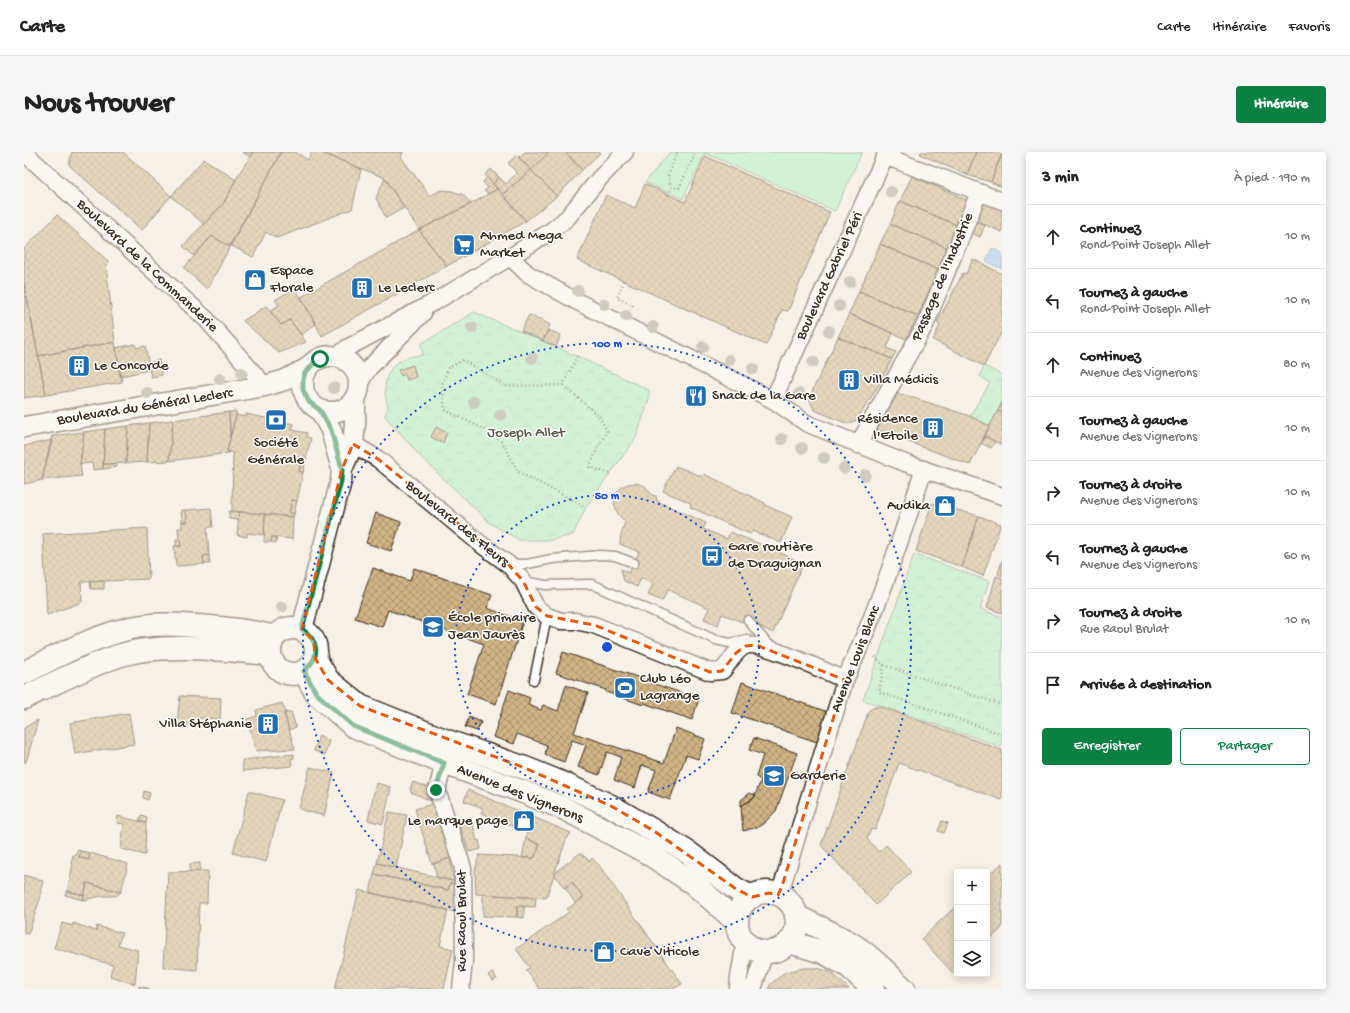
<!DOCTYPE html>
<html lang="fr">
<meta charset="utf-8">
<style>
:root{--surface:#fff;--page:#f6f6f6;--text:#222;--muted:#767676;--line:#e0e0e0;--accent:#0b8043}
body{margin:0;font-family:"Gochi Hand",sans-serif;background:var(--page);color:var(--text)}
.controls{position:absolute;right:12px;bottom:12px;display:grid;overflow:hidden;border-radius:4px;box-shadow:0 2px 10px #0003}
.controls button{width:36px;height:36px;display:grid;place-items:center;padding:0;border:0;border-bottom:1px solid var(--line);background:var(--surface);color:var(--text);font:20px sans-serif}
.stop{position:absolute;width:12px;height:12px;margin:-9px;border:3px solid #0b8043;border-radius:50%;background:#fff}
.stop.end{background:#0b8043;border-color:#fff;box-shadow:0 1px 4px #0008}
.list{margin:0;padding:0;list-style:none}
h2{display:flex;justify-content:space-between;align-items:center;height:52px;margin:0;padding:0 16px;font-size:17px}
h2 small{font-size:13px;font-weight:400;color:var(--muted)}
.list li{display:grid;grid-template-columns:26px 1fr auto;gap:12px;align-items:center;box-sizing:border-box;height:64px;padding:0 16px;border-top:1px solid var(--line)}
.list b{display:block;font-size:15px;white-space:nowrap}
.list p{margin:0;font-size:13px;white-space:nowrap;color:var(--muted)}
.list em{font-size:13px;font-style:normal;color:var(--muted)}
.actions{display:flex;gap:8px;padding:12px 16px}
.actions a{flex:1;padding:9px 0;border:1px solid var(--accent);border-radius:4px;text-align:center;font-size:14px;color:var(--accent)}
.actions .main{background:var(--accent);color:#fff}
.icon{flex:none;width:22px;height:22px;fill:none;stroke:currentColor;stroke-width:2;stroke-linecap:round;stroke-linejoin:round}
.map{position:relative;flex:none;width:978px;height:837px;overflow:hidden;border-radius:4px}
header{display:flex;align-items:center;gap:24px;box-sizing:border-box;height:56px;padding:0 20px;background:var(--surface);border-bottom:1px solid var(--line)}
header strong{font-size:19px}
nav{display:flex;gap:22px;margin-inline-start:auto;font-size:14px}
.intro{display:flex;align-items:center;justify-content:space-between;box-sizing:border-box;height:96px;padding:0 24px}
h1{margin:0;font-size:28px}
.button{padding:10px 18px;border-radius:4px;background:var(--accent);color:#fff;font-size:14px;font-weight:700}
main{display:flex;gap:24px;padding:0 24px}
aside{flex:1;background:var(--surface);border-radius:4px;box-shadow:0 2px 10px #0003}
.map>svg:first-child{display:block}
.grass{fill:#a8f1bf;stroke:#728e6e}
.forest{fill:url(#forest-crowns);stroke:#728e6e}
.water{fill:url(#water-waves);stroke:#73889e}
.building{fill:url(#building-cross-hatch);stroke:#3b2a1e}
.lines{fill:none;stroke-linecap:round;stroke-linejoin:round}
.service-casing{stroke:#3b2a1e;stroke-width:11}
.minor-casing{stroke:#3b2a1e;stroke-width:19}
.tertiary-casing{stroke:#3b2a1e;stroke-width:23}
.secondary-casing{stroke:#3b2a1e;stroke-width:25}
.path{stroke:#3b2a1e;stroke-width:2.5;stroke-dasharray:1 3;stroke-linecap:butt}
.service{stroke:#fff;stroke-width:8}
.minor{stroke:#fff;stroke-width:16}
.tertiary{stroke:#fff;stroke-width:20}
.secondary{stroke:#fff;stroke-width:22}
.tree{fill:#9e9f8e}
.route{stroke:#0b8043;stroke-width:5}
.marked{fill:none;stroke:#e8590c;stroke-width:3;stroke-dasharray:8 5;stroke-linejoin:round}
.ring{fill:none;stroke:#1d4ed8;stroke-width:2;stroke-dasharray:2 4}
.labels{text-anchor:middle;dominant-baseline:central;stroke-width:3;stroke-linejoin:round;paint-order:stroke}
.poi-label{font-size:15px;fill:#3b2a1e;stroke:#fff;text-anchor:start}
.street-label{font-size:15px;fill:#3b2a1e;stroke:#fff}
.park-label{font-size:15px;fill:#565c46;stroke:#fff}
.centre{fill:#1d4ed8;stroke:#fff;stroke-width:2}
.ring-label{font-size:12px;text-anchor:middle;font-weight:bold;fill:#1d4ed8;stroke:#fff;stroke-width:3;stroke-linejoin:round;paint-order:stroke}
</style>
<header>
<strong>Carte</strong>
<nav><a>Carte</a><a>Itinéraire</a><a>Favoris</a></nav>
</header>
<div class="intro"><h1>Nous trouver</h1><a class="button">Itinéraire</a></div>
<main>
<div class="map">
<svg width="978" height="837" viewBox="0 0 978 837">
<defs>
<pattern id="forest-crowns" width="20" height="18" patternUnits="userSpaceOnUse"><rect width="20" height="18" fill="#a8f1bf"/><path d="M2 6a3 3 0 1 1 6 0M12 15a3 3 0 1 1 6 0" fill="none" stroke="#92cfa4"/></pattern>
<pattern id="water-waves" width="16" height="10" patternUnits="userSpaceOnUse"><rect width="16" height="10" fill="#99c7f4"/><path d="M0 5q4-4 8 0t8 0" fill="none" stroke="#85abd1"/></pattern>
<pattern id="building-cross-hatch" width="8" height="8" patternUnits="userSpaceOnUse"><rect width="8" height="8" fill="#d0b485"/><path d="M0 0l8 8M0 8l8-8" fill="none" stroke="#aa936c"/></pattern>
</defs>
<rect width="100%" height="100%" fill="#f6f0e7"/>
<filter id="ink" filterUnits="userSpaceOnUse"><feTurbulence type="fractalNoise" baseFrequency=".025" numOctaves="2"/><feDisplacementMap in="SourceGraphic" scale="8" xChannelSelector="R" yChannelSelector="G"/><feConvolveMatrix kernelMatrix="1 2 1 2 8 2 1 2 1" color-interpolation-filters="sRGB"/></filter>
<g filter="url(#ink)">
<path class="grass" d="M646 0H838L811 59 681 1 659 47 621 30Z"/>
<path class="forest" d="M450 160 535 196 625 238V247L612 286 562 355 549 383 527 388H495L466 371 397 305 361 264C362 260 364 258 364 255 363 250 361 245 361 239 361 215 375 204 399 203L397 192Z
M960 214 978 223V250L966 274 946 264 966 231 956 224Z
M890 402 965 429 956 457 978 465V595L839 548Z"/>
<path class="water" d="M968 96 978 101V117L962 109Z"/>
<path class="building" d="M48 0H99L147 44 118 78 45 13Z
M218 0H229L227 5Z
M229 0H257L206 95 188 84 170 104 159 94 200 51 214 23Z
M257 0H271L284 8 288 0H296L337 17 328 57 253 86 242 80 229 105 206 93Z
M296 0H379L377 5 406 44 417 38 428 39 439 43 447 52 395 78 361 26Z
M501 0H525L507 18 495 5Z
M525 0H541L558 18 533 44 507 18Z
M541 0H575L576 1 558 18Z
M897 0H952L943 23 896 2Z
M952 0H978L967 30 943 23Z
M978 2V35L967 30Z
M493 3 507 18 479 42 469 32 475 25 482 32 493 21 484 11Z
M681 4 806 60 764 159 758 158 742 193 553 108 582 43 611 56 621 32 661 50Z
M180 7 212 28 200 51 180 72 147 44Z
M467 17 475 25 469 32 461 23Z
M507 18 533 44 502 69 479 42Z
M888 24 945 49 935 74 876 49Z
M463 25 473 37 464 42 460 39 464 36 459 30Z
M361 26 380 56 362 66 352 46Z
M473 37 502 69 423 114 395 78 454 48Z
M960 43 978 50V80L950 68Z
M876 49 935 74 924 96 866 72Z
M33 63 85 110 82 113 91 190 14 204 0 130V97Z
M953 69 961 73 956 85 947 81Z
M866 72 924 96 914 118 856 92Z
M395 78 423 114 298 184 277 145Z
M188 84 206 95 183 137 160 116Z
M856 92 914 118 894 164 835 139Z
M949 107 978 122V179L960 214 909 188 916 173 913 171 939 121 942 122Z
M0 130 22 243 0 246Z
M271 136 292 172 277 183 266 168 257 173 246 159 255 153 251 148Z
M835 139 894 164 882 187 825 162Z
M242 154 257 173 266 168 282 190 255 201 219 169Z
M825 162 869 181 863 196 872 200 868 207 814 185Z
M505 163 519 168V169L526 173 519 189 497 179Z
M524 178 537 183 532 195 519 189Z
M814 185 868 207 857 229 833 268 824 272 790 258 785 246Z
M91 190 98 230 22 243 14 204Z
M111 192 112 196 121 194 126 218 96 224 92 196Z
M135 208 138 223 127 225 124 211Z
M389 213 392 225 383 228 381 222 377 224 374 218Z
M874 241 943 263 966 274 946 313 853 278Z
M978 250V261L974 259Z
M974 259 978 261V293L960 284Z
M205 260 206 285 203 299 206 300 205 301 145 309 149 268Z
M205 260H213L206 285V274Z
M222 262 270 272 268 278 283 281 282 285 287 286 282 307H278L275 319 279 321 273 349 268 348 265 361 270 362 269 365 208 359 209 301 203 299 212 263 222 265Z
M149 268 145 309 123 310 125 271Z
M125 271 123 310 102 311 104 274Z
M104 274 102 311 79 312 81 277Z
M412 275 423 281 419 291 407 285Z
M81 277 79 317 69 318 68 311 56 312 60 280Z
M60 280 56 313 58 324 18 328 28 284Z
M960 284 971 290 967 296 957 291Z
M28 288 18 328 0 332V294Z
M278 307H282L279 321 275 319Z
M79 312H93V315L79 317Z
M652 314 679 325 680 322 741 351V353L768 365 757 391 729 379 726 382 666 355 667 351 639 339Z
M612 331 621 334 628 343 632 344 633 349 682 371 679 377 703 387 706 380 755 400 779 412 749 481 720 466 718 470 698 462 694 473 680 467 685 456 644 438 638 449 624 443 629 432 617 426 613 435 600 429 597 417 605 421 615 400 596 392 597 382 601 370 594 362 590 351 593 340 598 335 604 332Z
M268 348 273 349 270 362 265 361Z
M908 351 955 364 938 415 892 399Z
M187 356 189 375H183L185 403 179 404 180 412 152 414 150 394H157L156 387H155L154 376H158V370H163L162 358Z
M157 358H162L163 370H158Z
M205 359 215 360 214 368 205 367Z
M215 360 241 362 240 383 223 381V385L213 383Z
M352 361 377 370 367 399 342 391Z
M241 362 269 365 268 387 248 385 247 390H240Z
M955 364 977 372 959 424 938 415Z
M123 376 125 427 57 430 58 450 23 463 19 382Z
M248 385H253L252 391 247 390Z
M152 387H156L157 394H152Z
M185 403 186 412H180L179 404Z
M978 408V424L974 422Z
M349 416 386 429 390 416 468 443 463 456 499 469 472 552 443 542 460 492 364 458 358 475 331 466Z
M972 424 978 426V461L963 456Z
M80 429V437H67L66 430Z
M539 500 625 529V530L675 547 668 568 620 551 619 553 582 540V538L532 521Z
M718 530 804 560 793 590 708 561Z
M542 533 564 541 550 581 640 611 652 576 681 587 674 607 662 603 646 648 624 640 632 618 618 613 611 636 590 628 597 605 583 600 575 623 554 615 562 593 548 588 540 610 521 603 523 593 493 582 490 592 469 585 485 538 506 546 504 553 517 558 519 553 534 559Z
M156 544 197 546 196 567 175 566 173 575 153 573Z
M258 551 262 561H260L271 597 232 599 223 567 233 564 232 558Z
M854 554 978 598V648L875 611 851 678 847 677 843 687 855 700 862 693 887 720 852 753 797 693 845 558Z
M267 560 272 575 265 578 260 561Z
M105 561 110 592 51 602 46 571Z
M445 565 457 570 453 579 441 575Z
M14 568 7 593 2 610H0V576Z
M295 583 305 589 301 603 290 599Z
M730 586 773 601 752 659 740 671 734 675 719 679 717 654 730 646 737 628 732 625 739 603 725 598Z
M270 602V606L267 607 268 614 219 619 218 608Z
M286 615 310 621 300 664 275 657Z
M389 630 403 635 407 649 387 640 386 637Z
M352 631 367 635 359 672 344 668Z
M444 638 547 681 542 688 522 746 452 742 451 719 455 703 510 706 516 693 502 686 503 680 457 661 459 656 440 649Z
M120 639 126 641 124 648 119 646Z
M225 639 258 648 242 710 209 701Z
M726 641 731 643 730 646 717 654V648Z
M408 652 426 706 408 712 391 657Z
M365 660 383 663 372 716 353 711Z
M117 663 123 665 122 671 115 669Z
M94 664 122 671 121 703 97 697 100 672 93 671Z
M442 666 449 673 453 689 455 688 457 697 445 700 434 669Z
M918 669 924 671 920 681 914 679Z
M502 686 516 693 510 706H498Z
M53 698 57 699 55 705 65 708 66 701 104 712 97 740 63 731 60 743 43 739 49 712 47 711 49 703 51 704Z
M57 699 66 701 65 708 55 705Z
M556 701 566 709 568 706 574 712 658 832 649 837H516L502 818 506 816 492 797 545 760 543 757 559 746 548 730 540 736 531 723 534 718Z
M426 706 430 729 413 726 410 712Z
M176 711V719L166 720V712Z
M353 711 430 729 431 732 426 731 424 738 350 722Z
M978 711V776L963 790V725Z
M184 719 183 751H175L173 818 139 815 144 720Z
M350 722 424 738 426 731 431 732V760L346 741Z
M0 723 19 729 16 740 18 741 4 782 0 781Z
M548 730 559 746 551 751 541 735Z
M63 731 85 737 97 740 92 744H78L59 748Z
M335 738 424 758 416 794 429 797 420 837H311Z
M43 739 60 743 59 748 41 743Z
M459 742 512 746 511 755 493 754V765L459 764Z
M933 753V819L930 822 897 787Z
M493 754H500V766L493 765Z
M38 771 49 774V771L72 779 73 774 98 781 94 793 114 798 111 832 86 824 89 813 30 796Z
M780 816H793L807 820 825 837H744L747 832 761 820Z
M469 821 473 827 468 829 464 823Z
M115 834 126 837H115Z"/>
<g class="lines">
<g class="service-casing">
<path id="service" d="M485 412H503L528 407 577 403 591 404 610 411
M499 429 521 433 568 432 692 488 706 491 723 487
M724 468 730 476 746 494
M510 528 523 464"/>
</g>
<g class="minor-casing">
<path id="minor" d="M4 4 182 167 241 234
M861 4 978 49
M486 105 504 122 552 149 749 248 782 271 881 311 978 344
M312 205 323 196 412 149 486 105 527 79 543 66 575 27 601 0
M335 231 345 216 399 161
M749 248 863 0
M329 292 354 307 458 393 484 412 499 429 512 455 523 464 537 469H551L570 473 686 520 698 519C706 511 711 498 721 494 736 488 803 520 821 528
M834 293 902 171 955 40
M420 611 413 638 439 716 440 809 437 837
M754 743 758 734 821 528C853 460 876 389 900 317
M714 837 715 825 721 790
M729 837 738 809 743 800"/>
</g>
<g class="tertiary-casing">
<path id="tertiary" d="M279 232a28 28 0 1 1 56 0a28 28 0 1 1-56 0Z
M296 258 307 278 318 317
M0 275 241 234 261 228 284 216
M278 477 317 329 318 317 329 292 331 272V246"/>
</g>
<g class="secondary-casing">
<path id="secondary" d="M246 499a23 23 0 1 1 46 0a23 23 0 1 1-46 0Z
M291 506 304 528 336 554 423 589 501 616 538 631 587 654 630 679 665 701 712 737 728 745
M280 519 292 541 329 574 420 611 497 639 539 656 624 701 669 731 713 770
M0 521C34 503 69 485 107 476 133 470 161 473 186 475 208 477 229 479 250 485
M0 546C31 531 61 515 94 504 138 490 200 498 245 502
M713 770a30 30 0 1 1 60 0a30 30 0 1 1-60 0Z
M772 764C792 774 812 782 831 794 849 806 864 822 880 837
M765 790 799 800 824 814 849 837"/>
</g>
<path class="path" d="M647 35 655 36 672 0
M644 43 647 35 644 24 653 0
M600 129 593 146 609 153 607 157
M553 204 539 233 481 234 439 208 424 216 418 233 421 258 466 280 479 291 494 320 562 355
M539 233 575 264 583 279 572 299 566 315 586 322
M851 505 860 513 978 553
M860 513 855 540 978 582"/>
<use href="#service" class="service"/>
<use href="#minor" class="minor"/>
<use href="#tertiary" class="tertiary"/>
<use href="#secondary" class="secondary"/>
</g>
<g class="tree">
<circle cx="867" cy="40" r="6"/>
<circle cx="826" cy="130" r="6"/>
<circle cx="554" cy="139" r="6"/>
<circle cx="580" cy="152" r="6"/>
<circle cx="815" cy="154" r="6"/>
<circle cx="602" cy="164" r="6"/>
<circle cx="629" cy="175" r="6"/>
<circle cx="448" cy="176" r="6"/>
<circle cx="805" cy="179" r="6"/>
<circle cx="679" cy="195" r="6"/>
<circle cx="508" cy="206" r="6"/>
<circle cx="705" cy="208" r="6"/>
<circle cx="789" cy="210" r="6"/>
<circle cx="729" cy="217" r="6"/>
<circle cx="218" cy="221" r="6"/>
<circle cx="196" cy="227" r="6"/>
<circle cx="310" cy="236" r="6"/>
<circle cx="123" cy="241" r="6"/>
<circle cx="775" cy="242" r="6"/>
<circle cx="450" cy="250" r="6"/>
<circle cx="476" cy="263" r="6"/>
<circle cx="758" cy="287" r="6"/>
<circle cx="778" cy="296" r="6"/>
<circle cx="800" cy="306" r="6"/>
<circle cx="820" cy="316" r="6"/>
<circle cx="841" cy="323" r="6"/>
<circle cx="258" cy="455" r="6"/>
</g>
</g>
<g class="lines" filter="url(#ink)">
<path class="route" d="M296 207 290 211 281 221 279 227V238L285 250 296 258 307 278 318 317 317 329 278 477C295 489 297 505 280 519L292 541 329 574 420 611 412 638"/>
</g>
<path d="M0 0H978V837H0ZM329 292 354 307 484 412 499 429 512 455 523 464 570 473 686 520 698 519 712 501 722 494 732 493 821 528 758 734 754 743 745 741 728 745 712 737 630 679 587 654 501 616 336 554 304 528 291 506 290 489 278 477 318 317Z" fill="#f6f0e7" fill-opacity=".55" fill-rule="evenodd"/>
<path class="marked" d="M329 292 354 307 484 412 499 429 512 455 523 464 570 473 686 520 698 519 712 501 722 494 732 493 821 528 758 734 754 743 745 741 728 745 712 737 630 679 587 654 501 616 336 554 304 528 291 506 290 489 278 477 318 317Z"/>
<g class="ring">
<circle cx="583" cy="495" r="152"/>
<circle cx="583" cy="495" r="304"/>
</g>
<defs>
<g id="supermarket-square" transform="scale(1.15)"><rect x="-9" y="-9" width="18" height="18" rx="4" fill="#1f6fb2" stroke="#fff"/><path d="M-6-5.5h2.5l.6 2H6L4.5 2H-2.5L-4.4-4H-6ZM-1.5 3.2a1.3 1.3 0 1 0 .1 0ZM3 3.2a1.3 1.3 0 1 0 .1 0Z" fill="#fff"/></g>
<g id="shop-square" transform="scale(1.15)"><rect x="-9" y="-9" width="18" height="18" rx="4" fill="#1f6fb2" stroke="#fff"/><path d="M-5-2.5h2.3a2.7 3.5 0 0 1 5.4 0H5L5.5 6h-11ZM-1.5-2.5h3a1.5 2.3 0 0 0-3 0Z" fill="#fff"/></g>
<g id="building-square" transform="scale(1.15)"><rect x="-9" y="-9" width="18" height="18" rx="4" fill="#1f6fb2" stroke="#fff"/><path d="M-4-6H4V6H1V3H-1V6H-4ZM-2.5-4.3h1.7v1.8h-1.7ZM.8-4.3h1.7v1.8H.8ZM-2.5-1h1.7V.8h-1.7ZM.8-1h1.7V.8H.8Z" fill="#fff"/></g>
<g id="restaurant-square" transform="scale(1.15)"><rect x="-9" y="-9" width="18" height="18" rx="4" fill="#1f6fb2" stroke="#fff"/><path d="M-5-6h1v4h1v-4h1v4h1v-4h1v5L-1.5 .5V6h-2V.5L-5-1ZM5-6V6H3V1.5H1.5Q1.5-4 5-6Z" fill="#fff"/></g>
<g id="bank-square" transform="scale(1.15)"><rect x="-9" y="-9" width="18" height="18" rx="4" fill="#1f6fb2" stroke="#fff"/><path d="M-6-4H6V4H-6ZM0-2.3a2.3 2.3 0 1 0 0 4.6a2.3 2.3 0 1 0 0-4.6Z" fill="#fff"/></g>
<g id="bus-square" transform="scale(1.15)"><rect x="-9" y="-9" width="18" height="18" rx="4" fill="#1f6fb2" stroke="#fff"/><path d="M-5-6H5V4H4V6H2V4H-2V6H-4V4H-5ZM-3.5-4V0h7V-4ZM-3.5 1.2v1.5H-2V1.2ZM2 1.2v1.5H3.5V1.2Z" fill="#fff"/></g>
<g id="school-square" transform="scale(1.15)"><rect x="-9" y="-9" width="18" height="18" rx="4" fill="#1f6fb2" stroke="#fff"/><path d="M0-5L7-2L0 1L-7-2ZM-4 1L0 2.5L4 1V4Q0 6-4 4Z" fill="#fff"/></g>
<g id="stadium-square" transform="scale(1.15)"><rect x="-9" y="-9" width="18" height="18" rx="4" fill="#1f6fb2" stroke="#fff"/><path d="M0-5a6.5 5 0 1 0 0 10a6.5 5 0 1 0 0-10ZM-3.5-1.8h7v3.6h-7Z" fill="#fff"/></g>
</defs>
<g fill-rule="evenodd">
<use href="#supermarket-square" x="440" y="93"/>
<use href="#shop-square" x="231" y="128"/>
<use href="#building-square" x="338" y="136"/>
<use href="#building-square" x="55" y="214"/>
<use href="#building-square" x="825" y="228"/>
<use href="#restaurant-square" x="672" y="244"/>
<use href="#bank-square" x="252" y="268"/>
<use href="#building-square" x="909" y="276"/>
<use href="#shop-square" x="921" y="354"/>
<use href="#bus-square" x="688" y="404"/>
<use href="#school-square" x="409" y="475"/>
<use href="#stadium-square" x="601" y="536"/>
<use href="#building-square" x="244" y="572"/>
<use href="#school-square" x="750" y="624"/>
<use href="#shop-square" x="500" y="669"/>
<use href="#shop-square" x="580" y="800"/>
</g>
<g class="labels">
<g class="poi-label">
<text x="456" y="84">Ahmed Mega<tspan x="456" dy="17">Market</tspan></text>
<text x="246" y="119">Espace<tspan x="246" dy="17">Florale</tspan></text>
<text x="354" y="136">Le Leclerc</text>
<text x="70" y="214">Le Concorde</text>
<text x="840" y="228">Villa Médicis</text>
<text x="688" y="244">Snack de la Gare</text>
<text x="894" y="267" text-anchor="end">Résidence<tspan x="894" dy="17">l'Etoile</tspan></text>
<text x="252" y="291" text-anchor="middle">Société<tspan x="252" dy="17">Générale</tspan></text>
<text x="906" y="354" text-anchor="end">Audika</text>
<text x="704" y="395">Gare routière<tspan x="704" dy="17">de Draguignan</tspan></text>
<text x="424" y="466">École primaire<tspan x="424" dy="17">Jean Jaurès</tspan></text>
<text x="616" y="527">Club Léo<tspan x="616" dy="17">Lagrange</tspan></text>
<text x="228" y="572" text-anchor="end">Villa Stéphanie</text>
<text x="766" y="624">Garderie</text>
<text x="484" y="669" text-anchor="end">Le marque page</text>
<text x="596" y="800">Cave Viticole</text>
</g>
<g class="street-label">
<text transform="translate(123 114) rotate(43)">Boulevard de la Commanderie</text>
<text transform="translate(806 124) rotate(-65)">Boulevard Gabriel Péri</text>
<text transform="translate(919 125) rotate(-67)">Passage de l'Industrie</text>
<text transform="translate(121 255) rotate(-9)">Boulevard du Général Leclerc</text>
<text transform="translate(433 372) rotate(39)">Boulevard des Fleurs</text>
<text transform="translate(832 507) rotate(-69)">Avenue Louis Blanc</text>
<text transform="translate(496 642) rotate(22)">Avenue des Vignerons</text>
<text transform="translate(438 769) rotate(-90)">Rue Raoul Brulat</text>
</g>
<g class="park-label">
<text x="502" y="281">Joseph Allet</text>
</g>
</g>
<circle cx="583" cy="495" r="6" class="centre"/>
<g class="ring-label">
<text x="583" y="195">100 m</text>
<text x="583" y="347">50 m</text>
</g>
</svg>
<div class="controls">
<button>+</button>
<button>−</button>
<button><svg class="icon" aria-label="layers" viewBox="0 0 24 24"><path d="M12 4l9 5-9 5-9-5zM3 14l9 5 9-5"/></svg></button>
</div>
<div class="stop" style="left:296px;top:207px"></div>
<div class="stop end" style="left:412px;top:638px"></div>
</div>
<aside>
<h2>3 min<small>À pied · 190 m</small></h2>
<ul class="list">
<li><svg class="icon" aria-label="ahead" viewBox="0 0 24 24"><path d="M12 20V5M6 11l6-6 6 6"/></svg><div><b>Continuez</b><p>Rond-Point Joseph Allet</p></div><em>10 m</em></li>
<li><svg class="icon" aria-label="left" viewBox="0 0 24 24"><path d="M17 20v-9H6M10 6l-5 5 5 5"/></svg><div><b>Tournez à gauche</b><p>Rond-Point Joseph Allet</p></div><em>10 m</em></li>
<li><svg class="icon" aria-label="ahead" viewBox="0 0 24 24"><path d="M12 20V5M6 11l6-6 6 6"/></svg><div><b>Continuez</b><p>Avenue des Vignerons</p></div><em>80 m</em></li>
<li><svg class="icon" aria-label="left" viewBox="0 0 24 24"><path d="M17 20v-9H6M10 6l-5 5 5 5"/></svg><div><b>Tournez à gauche</b><p>Avenue des Vignerons</p></div><em>10 m</em></li>
<li><svg class="icon" aria-label="right" viewBox="0 0 24 24"><path d="M7 20v-9h11M14 6l5 5-5 5"/></svg><div><b>Tournez à droite</b><p>Avenue des Vignerons</p></div><em>10 m</em></li>
<li><svg class="icon" aria-label="left" viewBox="0 0 24 24"><path d="M17 20v-9H6M10 6l-5 5 5 5"/></svg><div><b>Tournez à gauche</b><p>Avenue des Vignerons</p></div><em>60 m</em></li>
<li><svg class="icon" aria-label="right" viewBox="0 0 24 24"><path d="M7 20v-9h11M14 6l5 5-5 5"/></svg><div><b>Tournez à droite</b><p>Rue Raoul Brulat</p></div><em>10 m</em></li>
<li><svg class="icon" aria-label="arrive" viewBox="0 0 24 24"><path d="M6 21V4h12l-3 4 3 4H6"/></svg><div><b>Arrivée à destination</b></div></li>
</ul>
<div class="actions"><a class="main">Enregistrer</a><a>Partager</a></div>
</aside>
</main>
